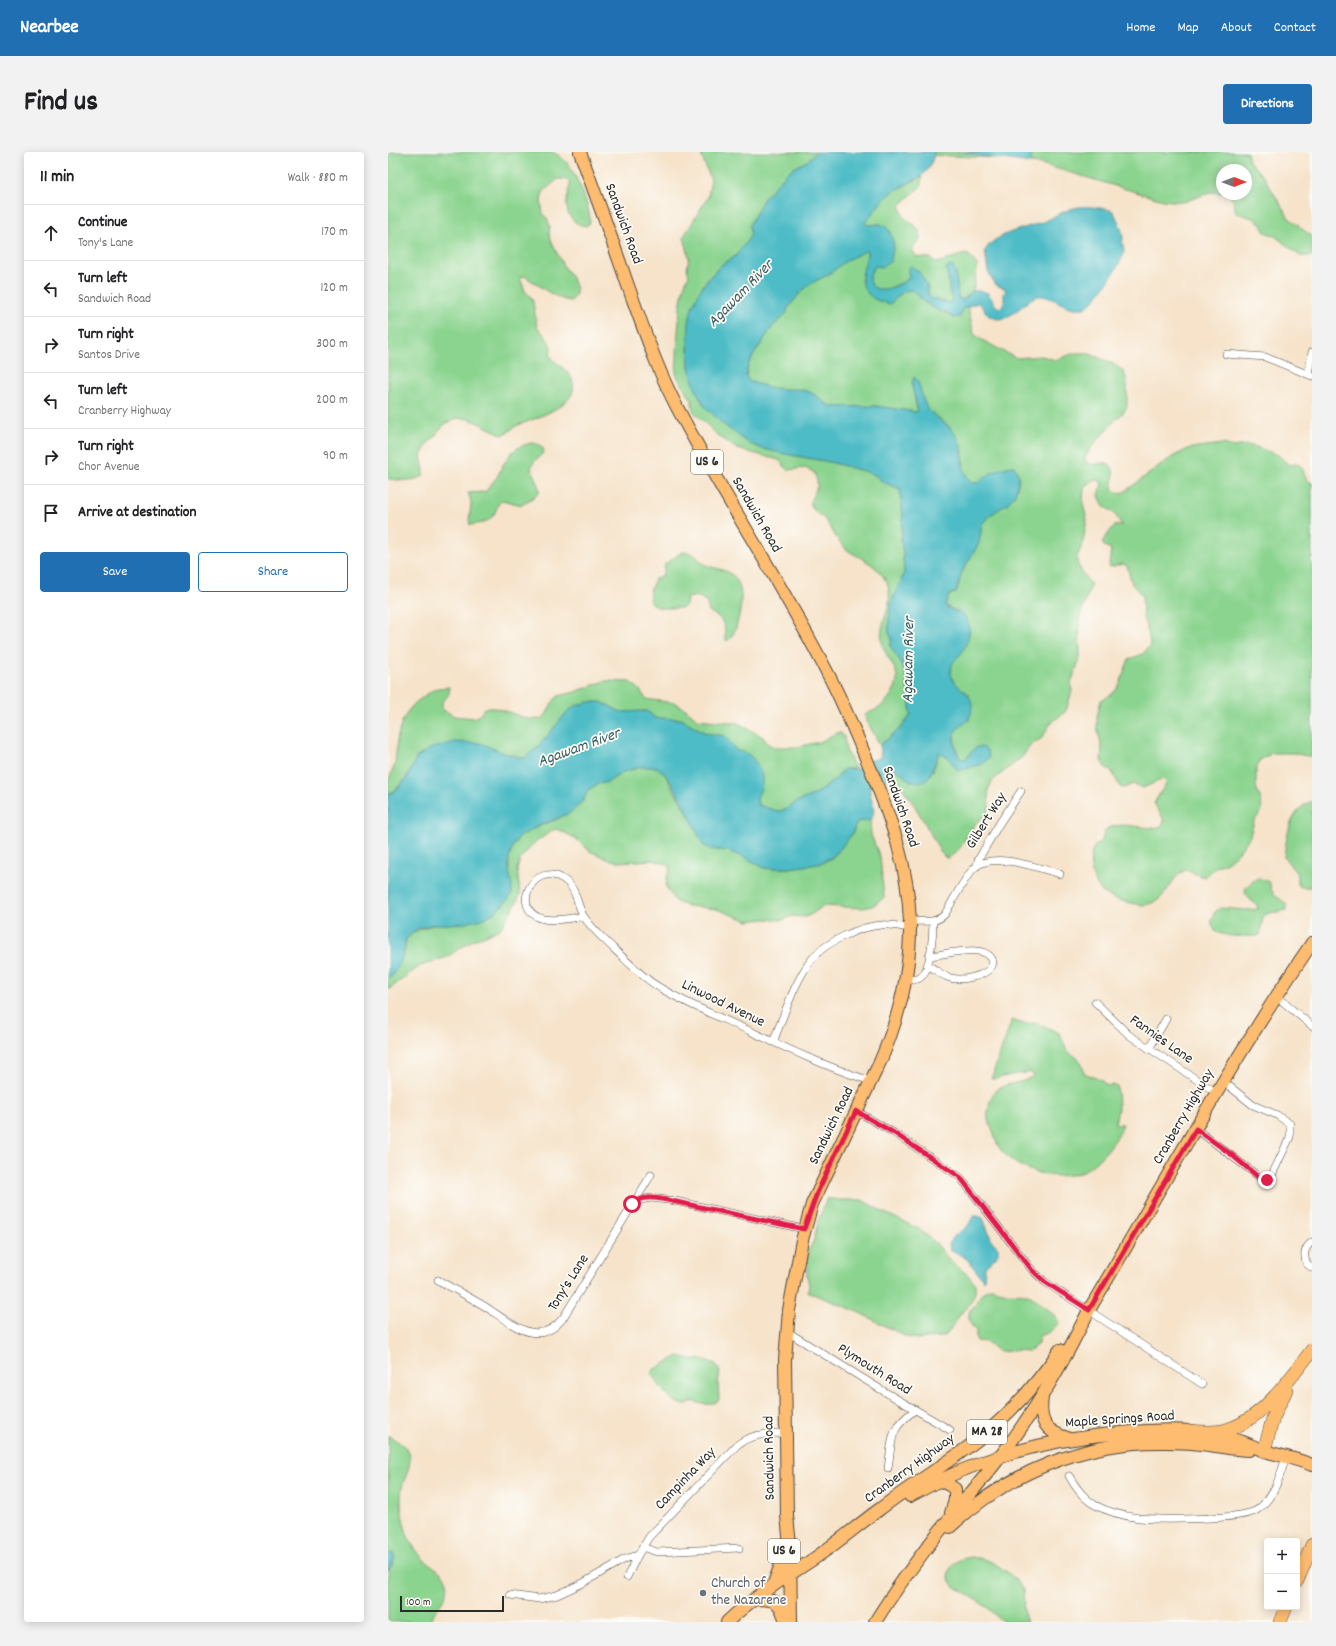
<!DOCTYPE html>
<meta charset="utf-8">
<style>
:root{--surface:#fff;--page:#f2f2f2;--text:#202124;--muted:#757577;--line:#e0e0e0;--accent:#1f6fb2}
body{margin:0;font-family:Dekko,sans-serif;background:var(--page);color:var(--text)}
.controls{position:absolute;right:12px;bottom:12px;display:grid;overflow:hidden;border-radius:4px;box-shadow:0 2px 10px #0003}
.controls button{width:36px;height:36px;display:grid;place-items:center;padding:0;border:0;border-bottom:1px solid var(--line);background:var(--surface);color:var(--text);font:20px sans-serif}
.compass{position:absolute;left:828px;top:12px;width:36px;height:36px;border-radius:50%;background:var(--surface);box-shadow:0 2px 10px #0003;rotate:90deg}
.scale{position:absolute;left:12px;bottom:10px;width:104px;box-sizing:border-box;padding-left:4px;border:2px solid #2b2b2b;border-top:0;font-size:11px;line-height:14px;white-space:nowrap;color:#2b2b2b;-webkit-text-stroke:3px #fdfcf7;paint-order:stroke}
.stop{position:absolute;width:12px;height:12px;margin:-9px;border:3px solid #e11d48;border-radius:50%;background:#fff}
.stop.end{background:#e11d48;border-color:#fff;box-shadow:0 1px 4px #0008}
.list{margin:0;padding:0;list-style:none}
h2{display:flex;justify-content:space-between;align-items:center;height:52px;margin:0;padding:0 16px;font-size:17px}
h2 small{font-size:13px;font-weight:400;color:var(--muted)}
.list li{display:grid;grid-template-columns:26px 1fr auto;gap:12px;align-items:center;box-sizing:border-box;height:56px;padding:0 16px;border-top:1px solid var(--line)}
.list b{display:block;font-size:15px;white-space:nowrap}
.list p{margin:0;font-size:13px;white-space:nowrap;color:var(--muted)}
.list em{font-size:13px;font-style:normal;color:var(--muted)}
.actions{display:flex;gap:8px;padding:12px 16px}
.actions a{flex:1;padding:9px 0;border:1px solid var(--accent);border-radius:4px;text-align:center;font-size:14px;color:var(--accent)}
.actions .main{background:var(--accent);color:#fff}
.icon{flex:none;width:22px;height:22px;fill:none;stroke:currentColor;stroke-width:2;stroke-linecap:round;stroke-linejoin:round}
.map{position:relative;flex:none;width:924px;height:1470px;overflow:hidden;border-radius:4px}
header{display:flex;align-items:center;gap:24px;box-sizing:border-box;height:56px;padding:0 20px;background:var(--accent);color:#fff}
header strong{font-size:19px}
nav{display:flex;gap:22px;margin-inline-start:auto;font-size:14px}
.intro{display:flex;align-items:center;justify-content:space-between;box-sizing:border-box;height:96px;padding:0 24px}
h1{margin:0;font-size:28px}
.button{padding:10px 18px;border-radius:4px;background:var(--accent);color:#fff;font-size:14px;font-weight:700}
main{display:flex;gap:24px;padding:0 24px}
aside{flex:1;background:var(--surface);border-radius:4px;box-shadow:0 2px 10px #0003}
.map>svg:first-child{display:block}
.green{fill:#8bd48f;stroke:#5b805d}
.water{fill:#4ebcc6;stroke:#3c7478}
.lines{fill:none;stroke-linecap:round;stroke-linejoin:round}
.street-casing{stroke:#494743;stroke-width:8}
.primary-casing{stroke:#494743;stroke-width:14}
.highway-casing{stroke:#494743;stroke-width:14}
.street{stroke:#fff;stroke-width:7}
.primary{stroke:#fdbc6f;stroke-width:12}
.highway{stroke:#fdbc6f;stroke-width:13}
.route{stroke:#e11d48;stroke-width:5}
.worship-dot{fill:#6b7280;stroke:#fdfcf7;stroke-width:1.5}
.labels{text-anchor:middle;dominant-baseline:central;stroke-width:3.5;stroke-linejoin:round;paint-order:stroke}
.shield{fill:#fdfcf7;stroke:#6a6a68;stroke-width:1}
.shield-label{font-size:14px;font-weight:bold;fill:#2b2b2b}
.street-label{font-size:15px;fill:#2b2b2b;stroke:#fdfcf7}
.worship-label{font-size:15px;fill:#5b616d;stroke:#fdfcf7;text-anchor:start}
.water-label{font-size:16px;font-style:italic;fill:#375e61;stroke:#fdfcf7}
</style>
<header>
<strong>Nearbee</strong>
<nav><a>Home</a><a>Map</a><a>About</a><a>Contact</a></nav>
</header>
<div class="intro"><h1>Find us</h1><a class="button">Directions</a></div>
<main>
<aside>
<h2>11 min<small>Walk · 880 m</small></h2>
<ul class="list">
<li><svg class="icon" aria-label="ahead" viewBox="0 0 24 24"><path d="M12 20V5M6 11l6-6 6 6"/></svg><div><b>Continue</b><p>Tony's Lane</p></div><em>170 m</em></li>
<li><svg class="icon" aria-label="left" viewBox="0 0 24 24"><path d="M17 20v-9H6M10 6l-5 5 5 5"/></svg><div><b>Turn left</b><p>Sandwich Road</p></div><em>120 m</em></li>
<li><svg class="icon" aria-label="right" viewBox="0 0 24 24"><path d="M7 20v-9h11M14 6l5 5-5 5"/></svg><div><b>Turn right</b><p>Santos Drive</p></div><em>300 m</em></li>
<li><svg class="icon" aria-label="left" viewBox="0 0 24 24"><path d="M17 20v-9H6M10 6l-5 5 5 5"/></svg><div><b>Turn left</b><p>Cranberry Highway</p></div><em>200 m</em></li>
<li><svg class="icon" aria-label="right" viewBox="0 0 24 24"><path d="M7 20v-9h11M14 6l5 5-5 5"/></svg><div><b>Turn right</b><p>Chor Avenue</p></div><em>90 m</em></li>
<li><svg class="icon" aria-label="arrive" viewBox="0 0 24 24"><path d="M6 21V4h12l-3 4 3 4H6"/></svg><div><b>Arrive at destination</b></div></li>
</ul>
<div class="actions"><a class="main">Save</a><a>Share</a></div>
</aside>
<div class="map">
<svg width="924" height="1470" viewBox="0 0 924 1470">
<rect width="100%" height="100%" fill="#fdfcf7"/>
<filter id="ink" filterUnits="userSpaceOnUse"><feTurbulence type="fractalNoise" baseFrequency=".025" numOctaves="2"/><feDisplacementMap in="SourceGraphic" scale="8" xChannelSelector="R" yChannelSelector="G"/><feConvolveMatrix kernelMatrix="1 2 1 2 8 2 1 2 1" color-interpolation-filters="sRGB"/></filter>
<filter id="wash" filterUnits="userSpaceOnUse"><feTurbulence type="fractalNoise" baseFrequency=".012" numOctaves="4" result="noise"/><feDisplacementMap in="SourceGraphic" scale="16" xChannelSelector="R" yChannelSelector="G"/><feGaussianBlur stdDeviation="0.9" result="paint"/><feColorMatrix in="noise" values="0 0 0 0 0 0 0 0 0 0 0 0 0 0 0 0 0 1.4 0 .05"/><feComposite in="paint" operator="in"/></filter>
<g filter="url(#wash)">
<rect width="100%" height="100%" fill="#f6e3ca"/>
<path class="green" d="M0 0H165C170 3 176 7 180 12 189 24 203 56 202 71L198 74C191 73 189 72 184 67 174 55 181 44 182 30L176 27H170L156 39 154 43 153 49 155 62 159 66 162 75 161 82 165 93 176 115 183 124 188 136V142L183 149C165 147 151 132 136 124H133L132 126 137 139 143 145 145 150 149 175 157 184 163 194 162 203C168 213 180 217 184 228 195 253 144 267 128 274 124 277 120 280 115 283L82 267 69 266 58 271 49 281 46 286 40 291 33 304 36 319 35 324C24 330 12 328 0 327Z
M312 0H429L419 9 401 19 376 46 361 74 363 83 359 89 348 104 333 113 318 129 311 141 300 191 301 215 312 247 336 273 397 302 442 310 476 319 487 323 495 330 512 337 515 364 513 389 515 402 516 422 503 451 501 468V481L504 487 502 494 513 510 518 523 523 563 514 575 492 593 479 569 477 563C481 560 486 559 491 556 500 549 513 533 508 520 504 509 496 502 494 490 490 470 506 457 500 434 498 426 488 415 481 411 474 405 465 403 458 397 448 389 444 376 437 368 433 363 426 360 424 355 420 349 427 341 429 335 430 330 428 325 426 320L417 316 400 318 391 308 349 297 328 282 306 260 304 254V248L291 228 288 221C290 197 289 142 301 123L299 117 301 105 296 84 320 45 323 28Z
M514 0H859L861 9 877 27 901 66 924 85V104H912L887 84 877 80 872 71 865 66 848 61C845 52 848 45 836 42H858V18H834V41L822 40 796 50 775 48 653 12 643 11V10L634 7 537 3Z
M534 25 533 34 512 53C513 57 514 62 516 65 521 71 529 73 532 81 535 92 517 92 529 105L543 106 548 111C559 109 568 103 580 102L589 113V118L585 139 575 148 570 146 568 122 558 117C561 127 560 137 564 147L561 151 543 146 540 143V136L532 121 520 118 521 126C513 132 490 144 483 132 482 129 482 125 482 122L487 114 492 72 479 73 477 71 491 52 506 39Z
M477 99H480L473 130 502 152C508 145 521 131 530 142 534 147 535 150 541 153 549 159 558 161 566 166L575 156 580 155 586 182 594 188 628 206 654 204 667 208 687 201H699L724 211 736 220 739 230V254L735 261 727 268 702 297 697 306V309L701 312C707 313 712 311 718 311 729 313 725 330 724 337 727 340 732 341 736 340L784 305 800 297 810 295 835 292 846 295 859 293 868 295 890 303 901 313 908 312 913 314 919 328 924 331V406L922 409 924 412V605L905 601H884L872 608 868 617V635L873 648 874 659 866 669 862 684 851 700 839 710 829 714 817 725 797 718C781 726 780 748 761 752 754 754 749 752 743 751 734 749 725 747 717 742 705 734 698 708 706 695 708 693 711 691 713 689 716 685 715 679 720 676 738 668 760 680 774 674L776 668 766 651 779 630 775 627 755 636 745 632 736 636 732 635 725 621 716 614 713 608 714 597 709 574V564L713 548C734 540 733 525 741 507L755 502 762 493 761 484 755 465 754 443 744 432 739 414 735 412 722 415 721 414 723 397 716 394 714 390 726 374 734 373 726 361 716 354 711 344 714 331 708 327 702 330 696 335 695 352 699 368 694 394 689 404V411L695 422 703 433 691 467 692 506 683 531 684 539 678 559 663 571 654 586 643 593 634 605 604 629 600 638 601 658 599 662 588 671 582 679 572 696 561 706H558L553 701C539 675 526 649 507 627H500L501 619 503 616 512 620 522 629 545 619 551 601 560 605 570 619 584 599 578 607H573C570 603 569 600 568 595 563 578 568 577 581 568V542L565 531 563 523 564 511 573 501 580 472 575 462 557 454C560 447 560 441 568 441L574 420 591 391 594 372 601 364 620 351 628 339 630 333 631 324 626 314C613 315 599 322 589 331H583L576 319 575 298 562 275 543 260 538 255 530 235V229L524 233 529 259 528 260 488 254 444 255C434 251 428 241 418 239 410 236 401 238 393 237 383 236 371 233 360 229L358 224 360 213 365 204 384 175 398 162 400 156 412 141 422 132 441 122 459 108Z
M143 291C150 291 155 294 156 300L146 310 143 316 151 336V341L134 353 114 348C108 353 109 360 104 365 99 371 89 372 82 373 79 361 87 354 80 341L97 340 109 325 115 313 124 300 133 294Z
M294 400C312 401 307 408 320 414 326 416 334 417 340 420 357 429 354 453 350 468 348 476 346 484 339 489L337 487C338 474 335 465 321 460L318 449 309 444 299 446 298 453 294 456H271L262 450V438L267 427 275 423 277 412Z
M217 529 242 530 251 537 258 547 287 551 299 558 309 567 350 571 375 585 379 591 385 595H409L422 592 432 590 448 581H453L456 585 458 598 467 616 456 617 449 626 428 642 408 650 397 658 389 659 370 653 368 646 374 632 337 584 318 581 293 567 267 566 259 559 233 560 213 550 180 559 150 595 136 606 116 601 29 605C21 622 16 632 0 643V629L7 613 9 587 14 570 20 559 27 551 45 538 50 536 61 535C63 542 58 546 54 550V557L66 564 87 566 93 562 96 556C112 554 123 562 137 566 142 568 148 567 153 567L158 563 164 551 170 544 187 540Z
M253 615H269L276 621 298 659 322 697 339 699 357 705 376 716H401L430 712 442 707 447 703 465 681 467 674 470 669 482 668 483 683 492 705 496 746 484 754 475 756 435 754 424 762 417 765 404 764 395 768 376 767 361 769 328 757 300 754 288 750 278 735 279 725 282 719V713L265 708 231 710 219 707 202 699 187 686 169 677 165 678 145 692 133 706 129 717 132 742 129 750 112 777 83 789 59 805 32 814 0 838V828L5 823 17 799 18 787C41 762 80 780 107 760 114 754 119 742 124 734L121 722V706L125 694 130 686 148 675 170 667 194 650 201 637 210 632 220 630 235 620Z
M924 649V735H913L910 733V723L896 705C899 684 901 658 924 649Z
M869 726C889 731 878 732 886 742 889 746 896 749 899 753L898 758C890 761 883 759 875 764L872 783 869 784C854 784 840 786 827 779L823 769 826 761 832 756 858 758 870 757 869 753 861 747 857 741 858 735Z
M624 868 636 872 649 871 669 880 672 882 679 899C688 905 695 908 696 921L713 928 719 934 726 933 729 935 730 956 727 972H735C730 989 706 1017 688 1022 663 1028 630 1019 613 998 609 993 608 988 606 982 605 977 601 973 600 968 599 961 601 950 604 944 613 928 635 934 646 923L642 920C634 922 627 922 619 924 613 925 609 927 603 927Z
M439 1046 451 1048H474L495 1060 531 1077 548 1091 561 1108 580 1123 587 1132V1140L584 1148 578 1157 572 1162 567 1171 558 1183 551 1185 530 1187 519 1185 468 1159 420 1140 421 1133 419 1124 420 1100 426 1088 430 1069Z
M604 1136 618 1141 640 1142C647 1147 670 1163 671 1171L662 1180 651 1184V1191L640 1200 631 1198 611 1200 599 1190 589 1189 588 1187V1179C582 1172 579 1167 582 1158 591 1153 589 1139 604 1136Z
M290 1204 303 1207 318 1208 327 1212 332 1220 330 1231 331 1248C323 1254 317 1253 307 1250 302 1249 298 1254 292 1252 280 1248 270 1231 263 1222L265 1218Z
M0 1284C7 1288 18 1293 21 1301 25 1311 16 1326 14 1336 11 1351 15 1373 21 1387 25 1394 30 1401 35 1407 43 1414 56 1419 59 1430 63 1446 46 1457 41 1470H2L0 1468V1418L6 1411 2 1401 0 1403Z
M584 1405C590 1406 597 1407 603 1410 612 1414 633 1429 635 1439 637 1451 633 1457 639 1470L614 1469 600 1456 577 1440 565 1434 562 1429 560 1423C563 1410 571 1407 584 1405Z"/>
<path class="water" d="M429 0H547C538 30 529 24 506 39 494 46 486 60 477 71L479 73 492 72 497 74 501 78 506 92 503 109 494 115 487 114 482 122C482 125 482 129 483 132 490 144 513 133 521 126L520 118 523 113C533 121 540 130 540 143L543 146 561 151 564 147C560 137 561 127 558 117L562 114H565L568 122 570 146 575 148 585 139H592L600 141 608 154 612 156 616 152V142L618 137 608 133 600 120 597 99C605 81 641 76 657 69 669 64 679 56 692 55 701 54 713 56 723 58L726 60C729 68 735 77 735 86 735 86 734 91 735 92 735 95 736 97 736 101 734 110 706 154 696 156 679 160 666 143 650 144 637 146 619 178 600 163 596 159 595 154 590 151L575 156 572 165 566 166 557 160 547 157 534 148 529 141 524 138 516 139 502 152C489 150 477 144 474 130 473 124 478 107 480 100L477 99 459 108 441 122 422 132 412 141 400 156 398 162 384 175 365 204 360 213 358 224 361 229C371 233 383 236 393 237 402 238 410 236 418 239 428 241 434 251 444 255L488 254 528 260C532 250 520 236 526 225 533 230 533 246 538 254 546 267 563 272 570 287 575 296 574 304 575 314 576 320 580 326 583 331H589C599 322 613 315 626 314L631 324 627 343 620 351 601 364 594 372 591 391 574 420 568 441H564L561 443 557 454C562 458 572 459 576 463 585 474 581 489 574 500 570 506 563 510 563 518 561 538 589 535 583 561 580 577 561 571 567 593 568 598 569 603 573 607H578L584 599 589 595H594L600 599 601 606 594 612 570 619 560 605 551 601 541 626 535 630 522 629 512 620 503 616 501 619 500 627 486 633 482 636C481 648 491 657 482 668L469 670 467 674 465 681 447 703 437 709 430 712 401 716H376L357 705 339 699 322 697 315 693 302 665 286 635 276 621 269 615H253L235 620 220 630 210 632 201 637 194 650 182 661 148 675 130 686 125 694 121 706 120 713 124 734V742L120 748 109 758 97 766 78 771 42 773 29 777 18 787C15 804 13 815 0 828V643L9 637 19 626 29 605 44 596 67 590 92 591 116 601 136 606 150 595 180 559 187 554 201 550H213L233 560 259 559 267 566 293 567 318 581 337 584 349 599C363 598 375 617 374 630 374 640 367 642 370 653L389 659 397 658 408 650 428 642 449 626 456 617H471L477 610 492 606 493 598 492 593 514 575 523 563 518 523 513 510 502 494 504 487 501 481V468L503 451 516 422 515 402 513 389 515 364 512 337 495 330 487 323 476 319 442 310 397 302 375 297 362 292 336 273 317 255 307 236 301 215 300 191 301 170 304 155 314 135 333 113 348 104 359 89 363 83 361 74 376 46 401 19 419 9Z
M575 0H643V11L593 4Z
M586 1064H590L595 1066 604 1089 610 1095V1101L607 1106 597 1115 596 1129 579 1107 562 1097 561 1092 567 1083 579 1075Z
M2 1401 6 1402C8 1408 4 1413 0 1418V1403Z"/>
</g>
<g filter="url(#ink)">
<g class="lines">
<g class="street-casing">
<path id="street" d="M838 202 877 205 924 224
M920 222 924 200
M589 714 590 708 611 672 633 639
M196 765C189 754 189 738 179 730 147 703 119 759 156 767 170 770 183 765 196 765 204 777 215 786 225 796 239 809 253 824 269 834 298 852 331 865 362 879 402 898 441 916 483 929
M522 769C534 769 548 772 557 762 566 747 574 730 585 717 603 698 651 716 672 722
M539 813C546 816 552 822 559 825 571 830 601 825 605 811 602 789 555 803 541 804
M518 826C523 827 529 829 533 825 543 817 545 782 545 769
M888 844 924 874
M707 850 741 883 829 941
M385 890C396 864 406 830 424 807 437 790 473 774 494 773 503 772 513 775 522 776
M761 897 778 867
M468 959 506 981 572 1025 644 1118 657 1130 814 1232
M808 977 874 1027 879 1028 883 1025 902 985V972L889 963 865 953 836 930
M247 1049 263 1046 287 1049 416 1077
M924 1090C916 1096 915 1103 919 1112L924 1116
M50 1128C64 1136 79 1144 93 1152 119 1167 149 1200 175 1166L263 1023
M398 1179 492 1237 562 1278
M500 1316C505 1286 500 1278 527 1258
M681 1324C688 1336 695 1346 707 1353 720 1360 737 1364 751 1366 772 1368 853 1368 869 1358 886 1346 892 1324 898 1305
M254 1395 269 1400 351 1396
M239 1425 250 1403 261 1385 349 1293C364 1281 380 1282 398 1281
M122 1443 151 1447 169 1443 195 1431 237 1407 250 1403"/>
</g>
<g class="primary-casing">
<path id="primary" d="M192 0C208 44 224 87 239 131 255 175 269 218 291 259 337 347 393 430 438 518 455 550 469 584 483 618 504 670 520 713 522 770 523 819 511 866 492 910L424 1052 414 1088 401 1158 397 1208 399 1364 402 1393 403 1470
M654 1245C651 1268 656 1279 679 1286
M551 1328 561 1333 567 1337V1348L563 1361
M522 1344C589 1306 655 1288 732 1281 755 1279 779 1277 801 1279 819 1282 838 1285 855 1290 863 1293 870 1297 877 1299 893 1304 909 1307 924 1313
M562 1375C620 1320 699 1288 779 1290 793 1290 808 1291 822 1293 835 1295 848 1298 861 1298
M385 1434 392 1415 396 1393
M367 1447C388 1447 392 1449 398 1470
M339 1470C365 1445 397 1426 427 1406 449 1391 470 1373 492 1357 523 1333 557 1313 588 1289 621 1263 649 1232 672 1198
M487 1470C509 1434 535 1400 561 1367 579 1345 598 1324 615 1301 648 1257 677 1208 701 1158 774 1035 843 909 924 791"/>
</g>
<g class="highway-casing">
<path id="highway" d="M801 1279C812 1280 823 1281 834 1279 872 1271 902 1227 924 1198
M876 1299 885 1266 898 1238
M909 1429 924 1393
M892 1470 898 1455"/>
</g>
<use href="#street" class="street"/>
<use href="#primary" class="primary"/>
<use href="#highway" class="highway"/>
</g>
</g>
<g class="lines" filter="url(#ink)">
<path class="route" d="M244 1052C252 1043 268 1046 279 1048L416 1077 429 1041 468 959 506 981 572 1025 644 1118 657 1130 701 1158 808 977 844 1003 869 1024 874 1027 879 1028"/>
</g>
<circle class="worship-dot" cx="315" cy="1441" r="4"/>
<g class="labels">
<g class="shield">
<rect x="303" y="298" width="32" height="24" rx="3"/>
<rect x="579" y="1268" width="40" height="24" rx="3"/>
<rect x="380" y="1387" width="32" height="24" rx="3"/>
</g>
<g class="shield-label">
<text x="319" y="310">US 6</text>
<text x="599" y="1280">MA 28</text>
<text x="396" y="1399">US 6</text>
</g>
<g class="street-label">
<text transform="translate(235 72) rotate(70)">Sandwich Road</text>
<text transform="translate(368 363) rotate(60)">Sandwich Road</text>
<text transform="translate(512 655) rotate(71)">Sandwich Road</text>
<text transform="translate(599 669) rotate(-58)">Gilbert Way</text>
<text transform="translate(335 852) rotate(26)">Linwood Avenue</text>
<text transform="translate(773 888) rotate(35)">Fannies Lane</text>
<text transform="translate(796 965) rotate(-60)">Cranberry Highway</text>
<text transform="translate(444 974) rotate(-64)">Sandwich Road</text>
<text transform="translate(181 1131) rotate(-58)">Tony's Lane</text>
<text transform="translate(486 1218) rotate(32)">Plymouth Road</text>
<text transform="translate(732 1268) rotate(-4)">Maple Springs Road</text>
<text transform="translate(382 1306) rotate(-91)">Sandwich Road</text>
<text transform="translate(522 1317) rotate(-36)">Cranberry Highway</text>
<text transform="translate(298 1327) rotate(-46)">Campinha Way</text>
</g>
<g class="worship-label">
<text x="323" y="1432">Church of<tspan x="323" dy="17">the Nazarene</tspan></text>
</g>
<g class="water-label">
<text transform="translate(353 142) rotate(-46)">Agawam River</text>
<text transform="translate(521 508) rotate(-89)">Agawam River</text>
<text transform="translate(191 596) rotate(-20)">Agawam River</text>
</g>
</g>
</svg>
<div class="controls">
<button>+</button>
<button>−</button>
</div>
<svg class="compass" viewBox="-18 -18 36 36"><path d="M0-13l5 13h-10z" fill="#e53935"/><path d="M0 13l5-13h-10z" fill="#757577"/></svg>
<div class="scale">100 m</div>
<div class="stop" style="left:244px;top:1052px"></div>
<div class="stop end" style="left:879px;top:1028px"></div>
</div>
</main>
